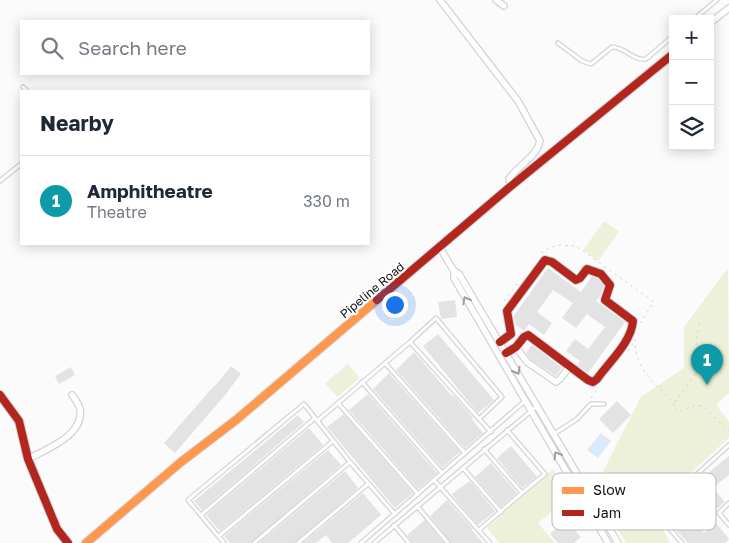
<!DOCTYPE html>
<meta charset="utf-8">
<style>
:root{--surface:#fff;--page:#f6f6f7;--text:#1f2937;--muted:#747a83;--line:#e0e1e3;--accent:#7c3aed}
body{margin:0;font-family:"Golos Text",sans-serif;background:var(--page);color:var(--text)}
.controls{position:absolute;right:15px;top:15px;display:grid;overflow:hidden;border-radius:0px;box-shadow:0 2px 12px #0003}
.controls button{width:45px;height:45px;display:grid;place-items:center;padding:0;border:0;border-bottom:1px solid var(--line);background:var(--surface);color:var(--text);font:25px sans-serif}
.you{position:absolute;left:394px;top:304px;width:18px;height:18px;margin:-12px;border:4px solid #fff;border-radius:50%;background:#1a73e8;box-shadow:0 0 0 8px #1a73e833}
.badge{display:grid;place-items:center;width:32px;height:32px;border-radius:50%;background:var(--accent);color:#fff;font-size:16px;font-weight:700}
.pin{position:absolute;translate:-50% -41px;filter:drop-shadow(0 1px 2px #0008)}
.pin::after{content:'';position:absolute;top:26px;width:18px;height:15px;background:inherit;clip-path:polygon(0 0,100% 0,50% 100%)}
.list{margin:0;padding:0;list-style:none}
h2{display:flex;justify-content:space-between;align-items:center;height:65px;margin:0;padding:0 20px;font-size:21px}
h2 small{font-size:16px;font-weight:400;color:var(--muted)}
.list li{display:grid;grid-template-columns:32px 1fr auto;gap:15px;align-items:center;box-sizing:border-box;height:90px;padding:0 20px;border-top:1px solid var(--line)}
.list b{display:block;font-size:19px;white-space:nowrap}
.list p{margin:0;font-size:16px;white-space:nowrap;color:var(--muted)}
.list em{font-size:16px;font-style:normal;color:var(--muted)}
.icon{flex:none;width:28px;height:28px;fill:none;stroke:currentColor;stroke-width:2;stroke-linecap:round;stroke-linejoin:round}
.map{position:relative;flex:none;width:729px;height:543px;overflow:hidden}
.search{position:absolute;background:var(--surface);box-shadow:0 2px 12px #0003;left:20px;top:20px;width:350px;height:55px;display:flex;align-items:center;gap:12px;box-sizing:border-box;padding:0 18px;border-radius:0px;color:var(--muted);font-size:19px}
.panel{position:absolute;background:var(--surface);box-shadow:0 2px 12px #0003;left:20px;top:90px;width:350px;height:155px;border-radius:0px}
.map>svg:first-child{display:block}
.green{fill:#edf1d9}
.water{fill:#d9eaf8}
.building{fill:#e3e3e3}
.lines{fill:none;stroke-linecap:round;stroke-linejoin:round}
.lane-casing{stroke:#d3d3d4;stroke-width:5.5}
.street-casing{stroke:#d3d3d4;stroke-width:8}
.slow-casing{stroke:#d3d3d4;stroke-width:10}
.jam-casing{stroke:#d3d3d4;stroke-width:10}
.path{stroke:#d4d4d4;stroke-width:1;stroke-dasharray:2.5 4;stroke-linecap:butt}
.lane{stroke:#fefeff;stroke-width:3}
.street{stroke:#fefeff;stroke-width:5.5}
.slow{stroke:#ff974d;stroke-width:8}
.jam{stroke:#b3261e;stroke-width:8}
.oneway{stroke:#9f9f9f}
.labels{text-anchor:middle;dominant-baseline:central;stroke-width:4.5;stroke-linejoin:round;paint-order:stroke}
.street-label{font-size:12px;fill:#101010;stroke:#fff}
.key{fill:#fff;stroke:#b7b7b7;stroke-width:1}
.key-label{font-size:14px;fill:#101010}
</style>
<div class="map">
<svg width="729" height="543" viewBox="0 0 729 543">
<rect width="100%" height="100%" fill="#fbfbfc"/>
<path class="green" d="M604 221 619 232 598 261 583 250Z
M728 268 729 393 716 405 729 422V438L674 488 659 521 670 543H626L594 489 641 397 684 368V327Z
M348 364 360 378 337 397 325 383Z
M553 469 570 496 538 523 555 543H499L487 528Z"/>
<path class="water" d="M601 433 611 441 598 458 587 450Z"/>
<path class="building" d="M548 268 581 292 592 276 597 278 604 285 601 295 596 301 625 322 588 373 577 365 580 361 566 351 575 339 588 349 605 327 587 314 576 328 562 318 573 303 553 290 537 312 552 323 544 335 529 324 524 331 516 325 513 317Z
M455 300 457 317 441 319 438 302Z
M438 334 494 400 478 413 423 346Z
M532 345 562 368 556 376 530 359 526 353Z
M414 352 452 396 453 395 473 417 471 418 483 433 465 448 396 370Z
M231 366 241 374 225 395 175 453 164 443 214 386H215Z
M71 367 75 375 59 384 55 376Z
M389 373 460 452 442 468 373 389Z
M368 394 437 473 418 489 349 410Z
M617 401 631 415 613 433 599 419Z
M344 414 413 493 395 508 327 427Z
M298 415 304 422 202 510 194 501Z
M309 428 323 445 220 531 206 515Z
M511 446 537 477 522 488 497 458Z
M328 450 341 465 251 543H230L224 536Z
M729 456V475L713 488 725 502 715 510 704 496 694 504 700 510 687 521 695 530 699 527 704 533 716 523 729 539 725 543H688L666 519 667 517 692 496 687 490Z
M491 463 517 493 501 507 475 477Z
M345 471 358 488 295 543H259Z
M470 481 495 511 478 525 453 496 452 494Z
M363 493 381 515 348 543H332L326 535 316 543H303Z
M447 500 473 529 472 530 483 543H451L430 516Z
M425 520 444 543H412L407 535Z
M566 520 581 537 574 543H558L550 534Z"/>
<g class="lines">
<g class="lane-casing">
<path id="lane" d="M694 19 717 0
M558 43 582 61 591 64 612 47C625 47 633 61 646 59L673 36
M23 87 27 91
M0 181 21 164
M410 342 436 318 502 397 479 419
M385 363 465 453
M362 382 442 473
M338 403 418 494
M317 421 410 342 491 432
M507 430 545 474 522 493
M554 434 577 419 591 404H604
M463 468 501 512
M434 480 490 543
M729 503 719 513 729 525
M417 506 448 543
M201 515 315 418
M394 525 409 543
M479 530 522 493 484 449
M219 536 333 441
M224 543 188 500 304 404 350 462 395 514
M254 543 350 462
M298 543 368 484
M361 543 525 401
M374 543 537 406
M682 543 662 520 665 513 683 496 684 486 729 445"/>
</g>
<g class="street-casing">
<path id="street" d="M440 0 518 101 540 141C537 157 518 165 509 179L511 186
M496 0 504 6
M710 23 729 8
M440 248 454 271 459 274 618 543
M454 271V278L608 543
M516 347 527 362 556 382 560 379 570 366
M28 459C45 450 85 435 80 409 79 405 75 399 72 395"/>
</g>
<g class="slow-casing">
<path id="slow" d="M86 543 181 462 236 420 377 300"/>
</g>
<g class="jam-casing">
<path id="jam" d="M377 300 511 186 673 54
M500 342 511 334 507 311 545 260 552 262 576 280 580 278 587 269 601 274 610 285 605 300 633 321C631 343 609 362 597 379L593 382 588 380 528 335 524 337 516 347 506 353
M0 395 19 421 28 459 57 529 68 543"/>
</g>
<path class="path" d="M541 253 549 248 558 245 576 246 654 302 640 323
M504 301 517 284
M635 339C634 368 655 385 674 403V408L678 412 696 405 702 406 729 431
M628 351 634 342
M591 398 599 387
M675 402 699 369 696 342 700 320"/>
<use href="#lane" class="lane"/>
<use href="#street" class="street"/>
<use href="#slow" class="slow"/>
<use href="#jam" class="jam"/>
</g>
<defs><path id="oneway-chevron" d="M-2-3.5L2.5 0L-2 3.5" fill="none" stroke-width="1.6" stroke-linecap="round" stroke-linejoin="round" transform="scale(1.25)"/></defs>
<g class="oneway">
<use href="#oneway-chevron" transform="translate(466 300) rotate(-119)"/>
<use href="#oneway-chevron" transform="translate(517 371) rotate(60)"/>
<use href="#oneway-chevron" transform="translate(557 455) rotate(-121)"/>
</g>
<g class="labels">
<g class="street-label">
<text transform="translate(372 290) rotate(-40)">Pipeline Road</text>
</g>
</g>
<rect x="552" y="473" width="164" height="57" rx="8" class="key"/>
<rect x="562" y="487" width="22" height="7" fill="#ff974d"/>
<rect x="562" y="510" width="22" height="6" fill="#b3261e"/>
<g class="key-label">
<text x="593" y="495">Slow</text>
<text x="593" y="518">Jam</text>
</g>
</svg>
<div class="controls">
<button>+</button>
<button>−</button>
<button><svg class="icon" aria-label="layers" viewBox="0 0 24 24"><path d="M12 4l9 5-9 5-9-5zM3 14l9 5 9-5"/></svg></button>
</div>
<div class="you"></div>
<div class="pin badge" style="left:707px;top:385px;background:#0f9aa8">1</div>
<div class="search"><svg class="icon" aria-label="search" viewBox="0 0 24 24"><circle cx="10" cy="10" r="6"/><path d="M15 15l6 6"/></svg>Search here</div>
<section class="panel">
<h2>Nearby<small></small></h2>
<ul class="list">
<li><span class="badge" style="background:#0f9aa8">1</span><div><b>Amphitheatre</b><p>Theatre</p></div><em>330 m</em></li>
</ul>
</section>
</div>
